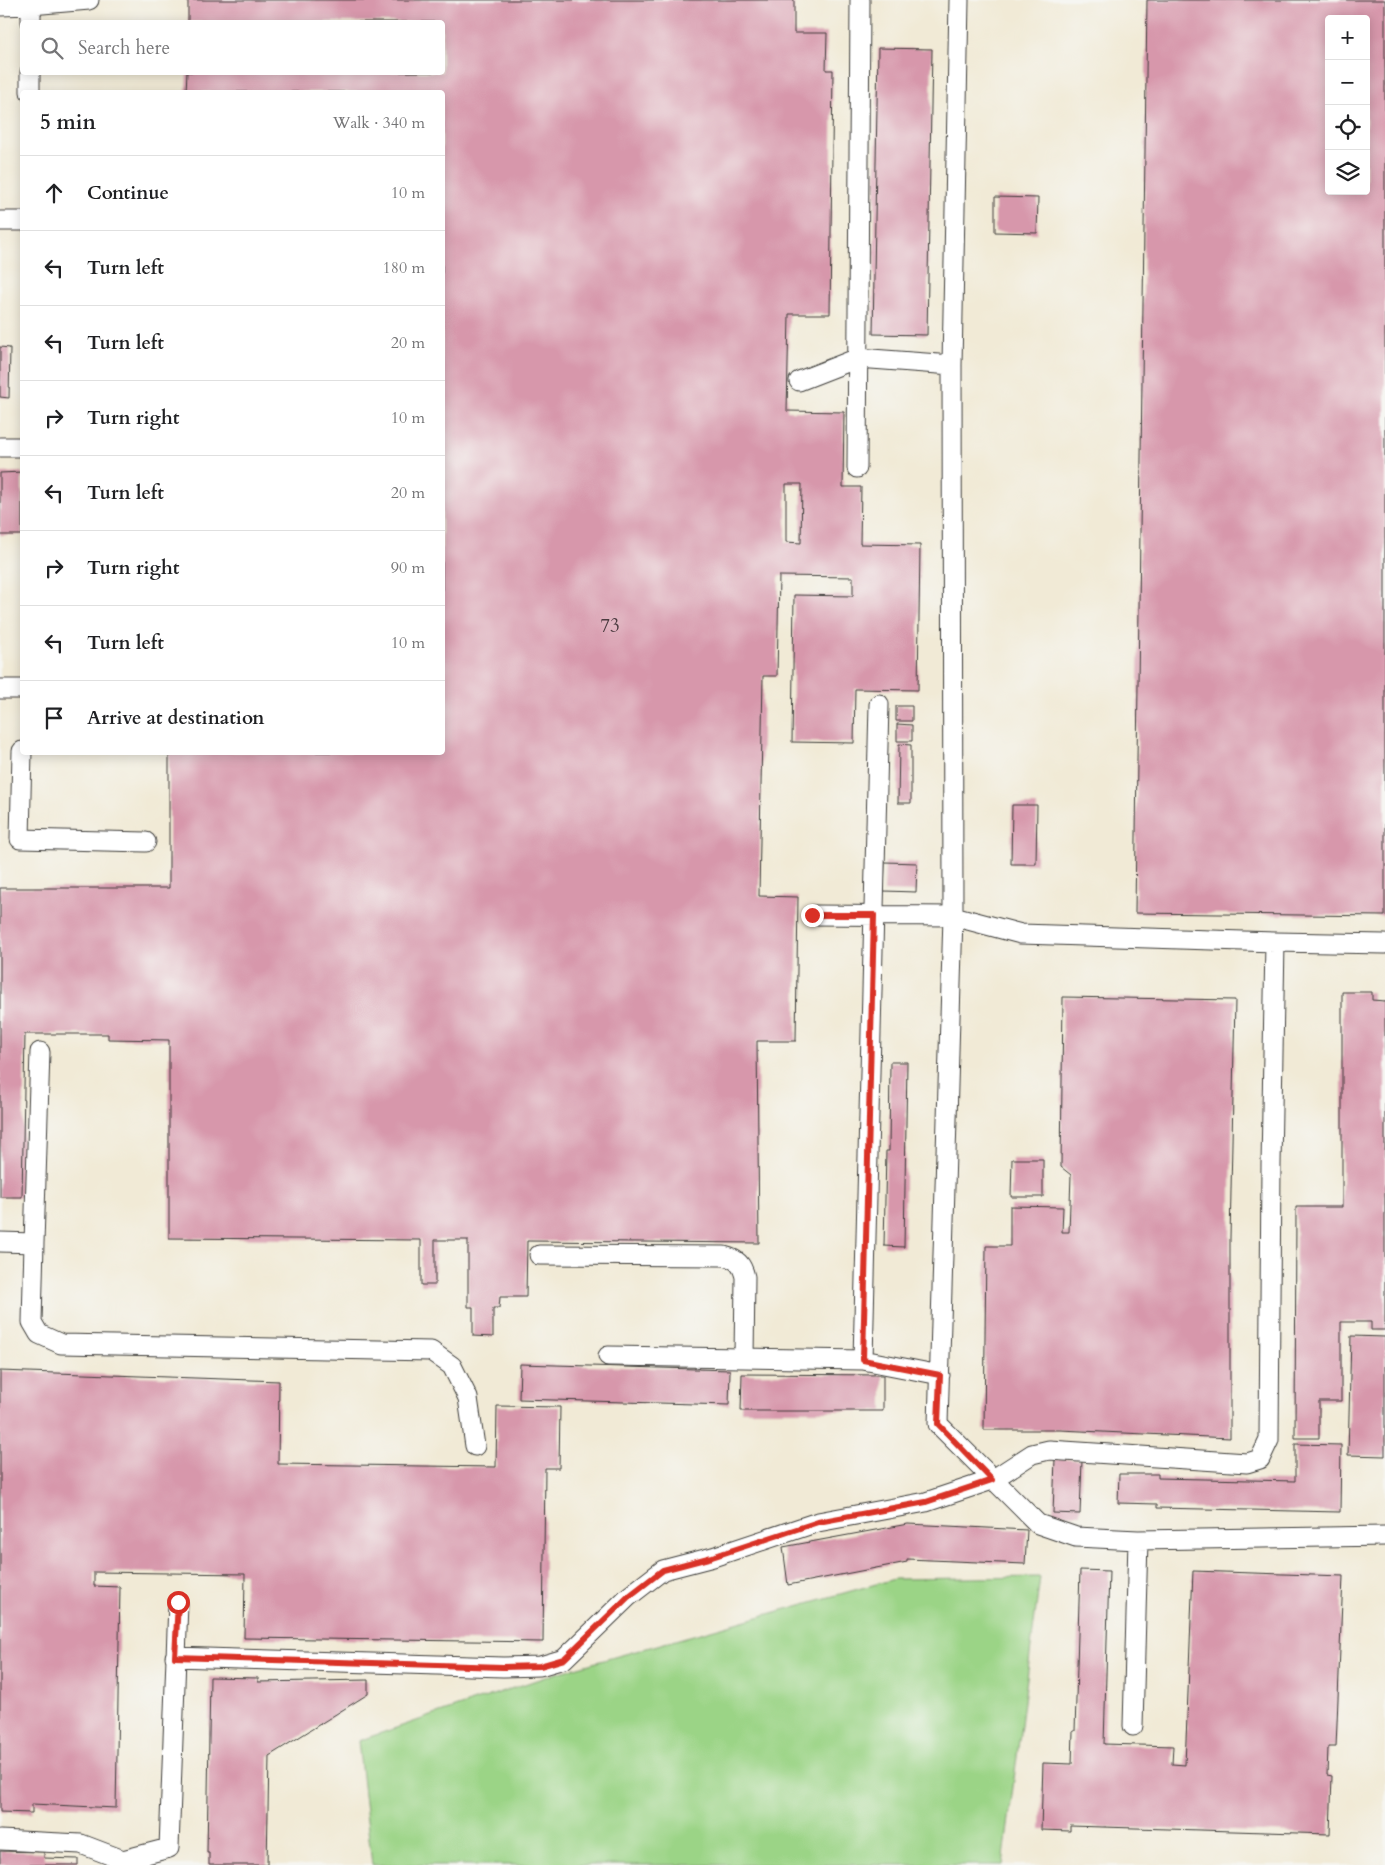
<!DOCTYPE html>
<meta charset="utf-8">
<style>
:root{--surface:#fff;--page:#f6f6f6;--text:#202124;--muted:#757577;--line:#e0e0e0}
body{margin:0;font-family:Cardo,serif;background:var(--page);color:var(--text)}
.controls{position:absolute;right:15px;top:15px;display:grid;overflow:hidden;border-radius:5px;box-shadow:0 2px 12px #0003}
.controls button{width:45px;height:45px;display:grid;place-items:center;padding:0;border:0;border-bottom:1px solid var(--line);background:var(--surface);color:var(--text);font:25px sans-serif}
.stop{position:absolute;width:15px;height:15px;margin:-11px;border:4px solid #d93025;border-radius:50%;background:#fff}
.stop.end{background:#d93025;border-color:#fff;box-shadow:0 1px 5px #0008}
.list{margin:0;padding:0;list-style:none}
h2{display:flex;justify-content:space-between;align-items:center;height:65px;margin:0;padding:0 20px;font-size:21px}
h2 small{font-size:16px;font-weight:400;color:var(--muted)}
.list li{display:grid;grid-template-columns:32px 1fr auto;gap:15px;align-items:center;box-sizing:border-box;height:75px;padding:0 20px;border-top:1px solid var(--line)}
.list b{display:block;font-size:19px;white-space:nowrap}
.list em{font-size:16px;font-style:normal;color:var(--muted)}
.icon{flex:none;width:28px;height:28px;fill:none;stroke:currentColor;stroke-width:2;stroke-linecap:round;stroke-linejoin:round}
.map{position:relative;flex:none;width:1385px;height:1865px;overflow:hidden}
.search{position:absolute;background:var(--surface);box-shadow:0 2px 12px #0003;left:20px;top:20px;width:425px;height:55px;display:flex;align-items:center;gap:12px;box-sizing:border-box;padding:0 18px;border-radius:5px;color:var(--muted);font-size:19px}
.panel{position:absolute;background:var(--surface);box-shadow:0 2px 12px #0003;left:20px;top:90px;width:425px;height:665px;border-radius:5px}
.map>svg:first-child{display:block}
.green{fill:#9bd486;stroke:#5c7851}
.building{fill:#d797ab;fill-rule:evenodd}
.lines{fill:none;stroke-linecap:round;stroke-linejoin:round}
.lane-casing{stroke:#3c3b38;stroke-width:21}
.lane{stroke:#fff;stroke-width:19}
.route{stroke:#d93025;stroke-width:6}
.labels{text-anchor:middle;dominant-baseline:central;stroke-width:4;stroke-linejoin:round;paint-order:stroke}
.number-label{font-size:19px;fill:#4b3b40}
</style>
<div class="map">
<svg width="1385" height="1865" viewBox="0 0 1385 1865">
<rect width="100%" height="100%" fill="#f6f6f2"/>
<filter id="ink" filterUnits="userSpaceOnUse"><feTurbulence type="fractalNoise" baseFrequency=".02" numOctaves="2"/><feDisplacementMap in="SourceGraphic" scale="10" xChannelSelector="R" yChannelSelector="G"/><feConvolveMatrix kernelMatrix="1 2 1 2 8 2 1 2 1" color-interpolation-filters="sRGB"/></filter>
<filter id="wash" filterUnits="userSpaceOnUse"><feTurbulence type="fractalNoise" baseFrequency=".0096" numOctaves="4" result="noise"/><feDisplacementMap in="SourceGraphic" scale="20" xChannelSelector="R" yChannelSelector="G"/><feGaussianBlur stdDeviation="1.12" result="paint"/><feColorMatrix in="noise" values="0 0 0 0 0 0 0 0 0 0 0 0 0 0 0 0 0 1.4 0 .05"/><feComposite in="paint" operator="in"/></filter>
<g filter="url(#wash)">
<rect width="100%" height="100%" fill="#f1ead6"/>
<path class="green" d="M1040 1577 1003 1865H372L358 1741 557 1673 894 1579Z"/>
<g id="blocks">
<path class="building" d="M188 0H794V33H827L826 70H833L830 314H789L787 411 844 412 843 487H861L860 544 920 545 918 690 855 689 854 743 792 742 794 595 853 596V577L779 576 777 676H763L759 896 798 897 796 1041H757L759 1243 527 1241 526 1297H500L499 1308H493V1337L473 1336V1307H468V1240H435V1285H421V1240L169 1238V1040L108 1039V1034H25L22 1197H0V888H169V752H442V92H186L187 72H442V22H188ZM786 484H802L801 543 786 542Z
M1147 0H1385V916L1135 913ZM1329 19H1366V191H1329Z
M878 48 932 49 927 335 873 334Z
M995 197 1038 198 1037 233 995 232Z
M0 347 10 348 9 398 0 397Z
M22 472V535H0V473Z
M896 706H912V721H896Z
M897 724 912 725V741H897Z
M899 744 911 745V803H898Z
M1012 805H1037L1036 864H1011Z
M885 862 917 863 916 892 884 891Z
M1342 992H1372V1000L1385 1001V1330H1371V1322H1341V1401H1319V1438H1295L1296 1207H1342Z
M1063 997 1235 1000 1230 1238V1438L1060 1430H984L986 1246H1010V1206L1063 1207 1062 1232H1069L1071 1175 1061 1167Z
M890 1062H907L904 1247 884 1246 886 1151H889Z
M1012 1159H1043V1197H1011Z
M1351 1336 1385 1337V1456L1348 1455Z
M520 1364 730 1370 729 1405 519 1399Z
M0 1371 279 1381 278 1464 496 1467 497 1406 560 1407 559 1468H545L543 1642 244 1638 245 1574 94 1572V1586L120 1587 116 1808 32 1804V1813L0 1812Z
M742 1374 883 1375V1411H741Z
M1295 1444 1341 1445 1340 1512 1157 1508V1504L1118 1503 1119 1474H1158V1478L1295 1481Z
M1055 1459 1082 1460 1080 1514 1053 1513Z
M908 1524 1027 1530 1025 1564 907 1559V1562L788 1585 783 1547Z
M1080 1570 1109 1571 1104 1744 1173 1746 1172 1764 1185 1765 1193 1571 1343 1576 1336 1747H1328L1327 1775 1332 1776 1330 1834 1070 1826V1831L1041 1830 1043 1763 1072 1764 1073 1731H1075Z
M210 1677 258 1678V1682L368 1680V1694L269 1756 267 1865H209V1853H207Z
M0 1851 44 1852V1858L78 1859V1865H0Z"/>
</g>
</g>
<g filter="url(#ink)">
<use href="#blocks" fill-opacity="0" stroke="#3c3b38" stroke-width="1"/>
<g class="lines">
<g class="lane-casing">
<path id="lane" d="M959 0 952 365 953 916 938 1424 1038 1524 1076 1537 1138 1540 1385 1536
M31 5 89 0
M0 6 31 5V22
M30 92V72
M0 221H22
M799 381 858 358 952 365
M0 447H22
M857 468 860 0
M0 689H22
M22 751 20 839 146 842
M812 915 953 916 1021 934 1275 942 1385 944
M0 1242 34 1243 32 1322 39 1334 61 1344 431 1351 452 1366 468 1398 475 1446
M34 1243 40 1052
M539 1255 724 1256C737 1259 742 1264 745 1277L744 1358 863 1360 940 1375
M608 1356 744 1358
M863 1360 879 704
M175 1657 503 1667 540 1666 564 1659 628 1597 663 1570 713 1557 818 1522 926 1502 992 1480 1032 1454 1049 1450 1247 1463 1260 1459 1269 1440 1271 1165 1275 942
M1133 1726 1138 1540
M0 1840 81 1844 123 1860
M123 1865V1860L169 1848 178 1603"/>
</g>
<use href="#lane" class="lane"/>
</g>
</g>
<g class="lines" filter="url(#ink)">
<path class="route" d="M178 1602 175 1657 503 1667 540 1666 564 1659 628 1597 663 1570 712 1557 818 1522 926 1502 992 1480 938 1424 940 1375 863 1360 874 915H812"/>
</g>
<g class="labels">
<g class="number-label">
<text x="610" y="626">73</text>
</g>
</g>
</svg>
<div class="controls">
<button>+</button>
<button>−</button>
<button><svg class="icon" aria-label="locate" viewBox="0 0 24 24"><circle cx="12" cy="12" r="6"/><path d="M12 2v4M12 18v4M2 12h4M18 12h4"/></svg></button>
<button><svg class="icon" aria-label="layers" viewBox="0 0 24 24"><path d="M12 4l9 5-9 5-9-5zM3 14l9 5 9-5"/></svg></button>
</div>
<div class="stop" style="left:178px;top:1602px"></div>
<div class="stop end" style="left:812px;top:915px"></div>
<div class="search"><svg class="icon" aria-label="search" viewBox="0 0 24 24"><circle cx="10" cy="10" r="6"/><path d="M15 15l6 6"/></svg>Search here</div>
<section class="panel">
<h2>5 min<small>Walk · 340 m</small></h2>
<ul class="list">
<li><svg class="icon" aria-label="ahead" viewBox="0 0 24 24"><path d="M12 20V5M6 11l6-6 6 6"/></svg><div><b>Continue</b></div><em>10 m</em></li>
<li><svg class="icon" aria-label="left" viewBox="0 0 24 24"><path d="M17 20v-9H6M10 6l-5 5 5 5"/></svg><div><b>Turn left</b></div><em>180 m</em></li>
<li><svg class="icon" aria-label="left" viewBox="0 0 24 24"><path d="M17 20v-9H6M10 6l-5 5 5 5"/></svg><div><b>Turn left</b></div><em>20 m</em></li>
<li><svg class="icon" aria-label="right" viewBox="0 0 24 24"><path d="M7 20v-9h11M14 6l5 5-5 5"/></svg><div><b>Turn right</b></div><em>10 m</em></li>
<li><svg class="icon" aria-label="left" viewBox="0 0 24 24"><path d="M17 20v-9H6M10 6l-5 5 5 5"/></svg><div><b>Turn left</b></div><em>20 m</em></li>
<li><svg class="icon" aria-label="right" viewBox="0 0 24 24"><path d="M7 20v-9h11M14 6l5 5-5 5"/></svg><div><b>Turn right</b></div><em>90 m</em></li>
<li><svg class="icon" aria-label="left" viewBox="0 0 24 24"><path d="M17 20v-9H6M10 6l-5 5 5 5"/></svg><div><b>Turn left</b></div><em>10 m</em></li>
<li><svg class="icon" aria-label="arrive" viewBox="0 0 24 24"><path d="M6 21V4h12l-3 4 3 4H6"/></svg><div><b>Arrive at destination</b></div></li>
</ul>
</section>
</div>
